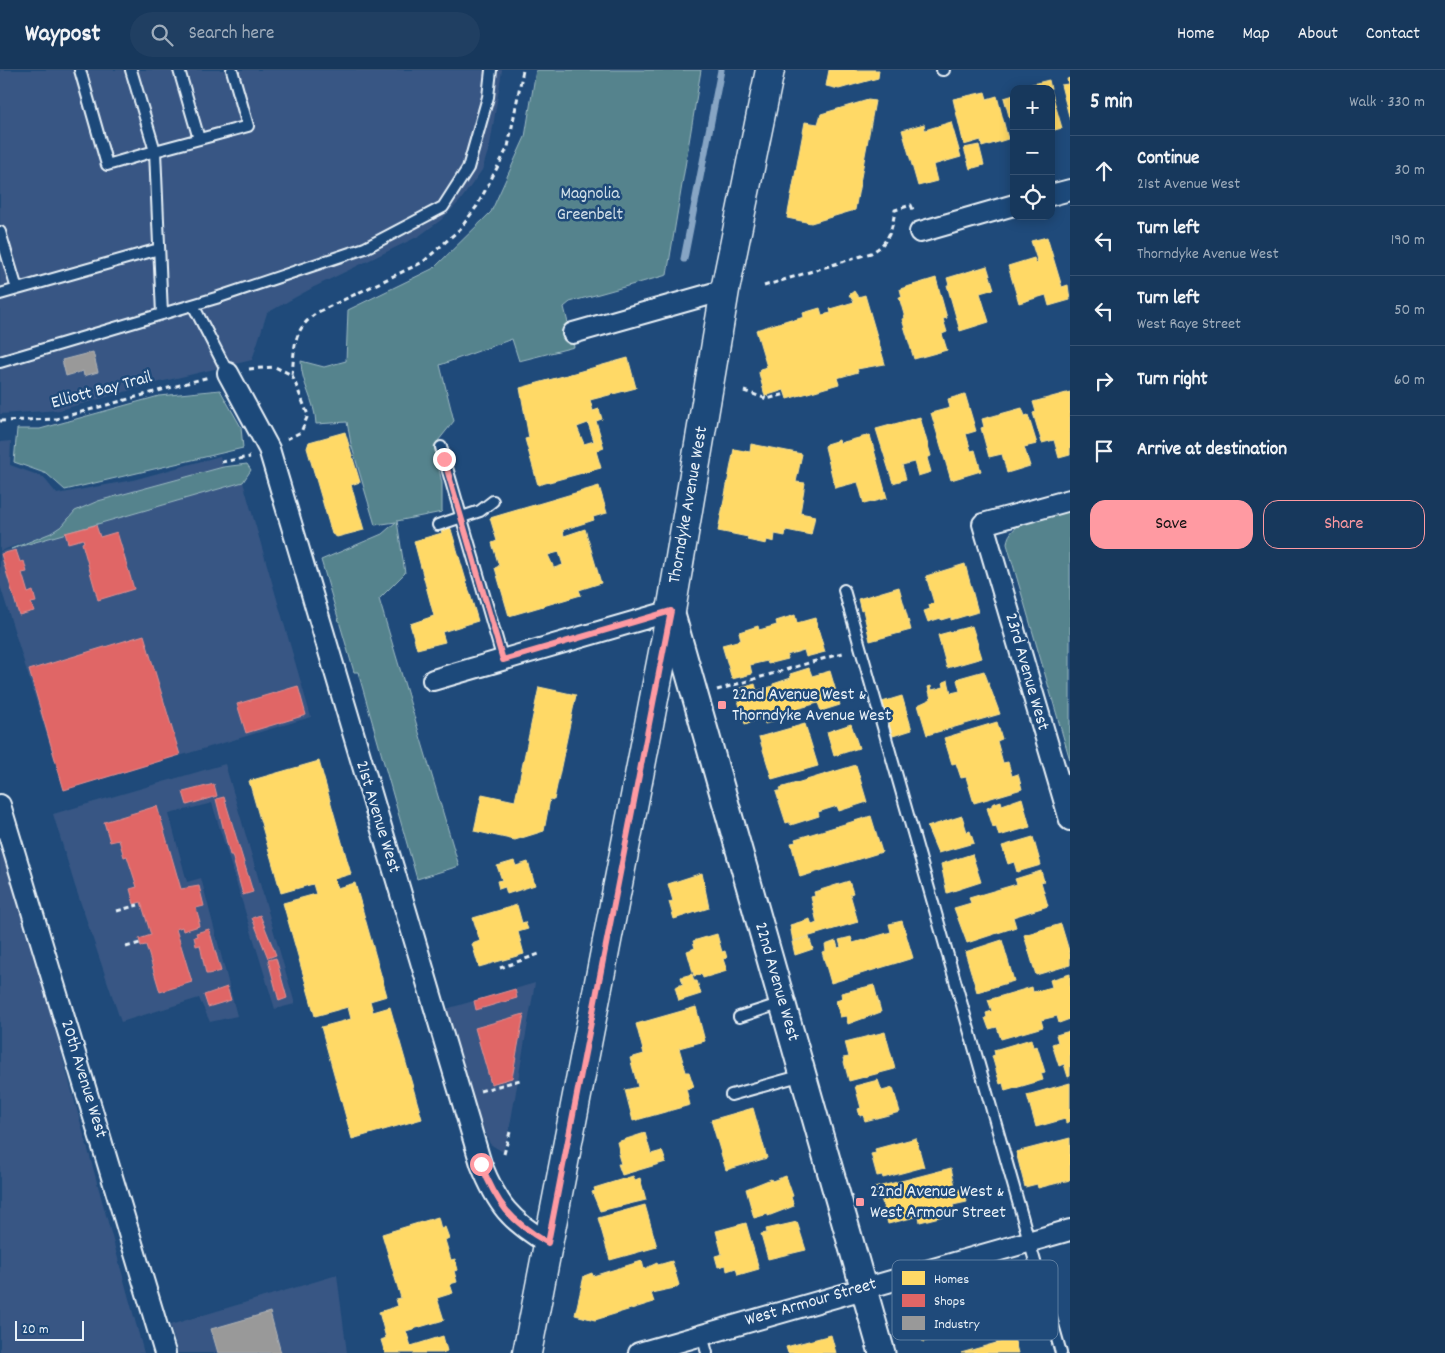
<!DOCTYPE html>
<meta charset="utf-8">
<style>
:root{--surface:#17385c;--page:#203f62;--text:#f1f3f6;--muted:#9eacbb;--line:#365272;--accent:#ff9aa2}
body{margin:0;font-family:Dekko,sans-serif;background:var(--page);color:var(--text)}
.controls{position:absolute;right:15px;top:15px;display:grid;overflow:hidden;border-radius:10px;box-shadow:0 2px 12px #0003}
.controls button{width:45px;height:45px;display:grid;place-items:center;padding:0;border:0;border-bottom:1px solid var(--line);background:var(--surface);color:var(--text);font:25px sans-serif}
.scale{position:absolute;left:15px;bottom:12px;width:69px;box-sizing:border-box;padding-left:5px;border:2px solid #e8f1f8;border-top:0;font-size:14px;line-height:18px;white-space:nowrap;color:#e8f1f8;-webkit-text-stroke:4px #1f4a7a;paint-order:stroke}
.stop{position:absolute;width:15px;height:15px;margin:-11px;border:4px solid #ff9aa2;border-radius:50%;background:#fff}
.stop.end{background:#ff9aa2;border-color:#fff;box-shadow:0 1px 5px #0008}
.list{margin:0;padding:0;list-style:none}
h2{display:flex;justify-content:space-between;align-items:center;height:65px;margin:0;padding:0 20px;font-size:21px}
h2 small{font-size:16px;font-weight:400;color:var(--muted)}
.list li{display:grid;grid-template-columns:32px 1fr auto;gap:15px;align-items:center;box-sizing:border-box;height:70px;padding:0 20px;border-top:1px solid var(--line)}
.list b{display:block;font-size:19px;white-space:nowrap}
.list p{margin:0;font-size:16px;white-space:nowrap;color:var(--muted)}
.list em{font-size:16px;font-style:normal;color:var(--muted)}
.actions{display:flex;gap:10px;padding:15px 20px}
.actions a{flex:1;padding:11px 0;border:1px solid var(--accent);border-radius:15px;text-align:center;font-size:18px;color:var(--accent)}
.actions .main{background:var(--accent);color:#111}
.icon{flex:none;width:28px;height:28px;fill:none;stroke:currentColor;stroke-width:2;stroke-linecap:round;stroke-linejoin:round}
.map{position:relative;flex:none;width:1070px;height:1283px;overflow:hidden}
header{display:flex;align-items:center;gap:30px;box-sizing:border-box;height:70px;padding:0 25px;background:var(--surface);border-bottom:1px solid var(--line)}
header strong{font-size:24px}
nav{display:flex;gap:28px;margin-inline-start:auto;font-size:18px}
.search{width:350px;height:45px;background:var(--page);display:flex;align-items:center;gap:12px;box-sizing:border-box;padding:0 18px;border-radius:28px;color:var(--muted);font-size:19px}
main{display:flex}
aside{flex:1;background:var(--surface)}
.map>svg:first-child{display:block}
.built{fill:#375784}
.green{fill:#55838d;stroke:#9ebac2}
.homes{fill:#ffd966;stroke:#f8e092;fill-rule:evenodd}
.shops{fill:#e06666;stroke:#e29092}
.industry{fill:#999;stroke:#b1b3b6}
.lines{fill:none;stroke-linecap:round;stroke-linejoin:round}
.stream{stroke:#87a5c4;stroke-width:7}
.service-casing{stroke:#e8f1f8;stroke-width:14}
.minor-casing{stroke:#e8f1f8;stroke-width:24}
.tertiary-casing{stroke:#e8f1f8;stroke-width:29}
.secondary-casing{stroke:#e8f1f8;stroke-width:31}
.path{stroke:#e8f1f8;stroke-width:3;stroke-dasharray:5 4;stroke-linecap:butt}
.service{stroke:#1f4a7a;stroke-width:10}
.minor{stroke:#1f4a7a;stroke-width:20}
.tertiary{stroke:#1f4a7a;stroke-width:25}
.secondary{stroke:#1f4a7a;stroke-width:28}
.route{stroke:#ff9aa2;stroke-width:6}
.poi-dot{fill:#ff9aa2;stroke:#1f4a7a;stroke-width:2}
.labels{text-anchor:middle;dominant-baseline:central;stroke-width:5;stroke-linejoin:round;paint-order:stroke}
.park-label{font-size:18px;fill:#d2e0e8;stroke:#1f4a7a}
.street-label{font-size:18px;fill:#e8f1f8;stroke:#1f4a7a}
.poi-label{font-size:18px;fill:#e8f1f8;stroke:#1f4a7a;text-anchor:start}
.key{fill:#1f4a7a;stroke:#5b7ca0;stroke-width:1}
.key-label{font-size:14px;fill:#e8f1f8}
</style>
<header>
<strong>Waypost</strong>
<div class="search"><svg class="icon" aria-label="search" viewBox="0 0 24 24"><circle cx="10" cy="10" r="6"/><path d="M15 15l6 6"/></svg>Search here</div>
<nav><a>Home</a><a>Map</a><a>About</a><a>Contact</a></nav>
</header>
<main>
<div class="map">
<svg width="1070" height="1283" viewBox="0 0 1070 1283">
<rect width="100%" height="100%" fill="#1f4a7a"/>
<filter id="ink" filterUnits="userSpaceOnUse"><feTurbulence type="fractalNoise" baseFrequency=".02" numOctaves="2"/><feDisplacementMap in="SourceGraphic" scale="10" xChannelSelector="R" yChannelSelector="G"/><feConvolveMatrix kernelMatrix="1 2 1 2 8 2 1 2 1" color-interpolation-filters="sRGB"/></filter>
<g filter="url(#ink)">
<path class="built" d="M0 0H502L490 75 482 100 460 131 441 150 419 166 314 217 267 243 252 290 160 312 60 340 0 344Z
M11 371 10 395 43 407 57 424 133 410 220 386 223 397 98 431 75 441 63 455 51 463 0 481V372Z
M243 412 311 647 64 720 0 515V482Z
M225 694 295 934 275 939 212 733 169 744 187 812 201 808 237 946 210 952 199 928 121 952 75 816 53 744Z
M0 760 144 1283H0Z
M535 913 508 1067 503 1082 490 1074 478 1046 446 939Z
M337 1205 347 1283H178L170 1255Z"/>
<path class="green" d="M536 0H701L667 205 570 232 564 237 574 277 519 291 512 269 440 295 454 351 434 376 442 413V442L397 451 405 503 379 529 459 796 417 809 358 602H354L321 490 382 464 396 452 375 455 351 374 347 352 316 354C315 330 301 314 301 291L324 297 346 291 348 240 434 198 491 142 525 67Z
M220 320 241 357 243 378 65 420 47 404 14 392 17 359H40L159 326Z
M247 394 251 400 243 412 11 479 51 463 63 455 75 441 98 431 223 397Z
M1070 440V690L1007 474C1008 449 1051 445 1070 440Z"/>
<path class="homes" d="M829 0H879L878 8 839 19 826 16Z
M1070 8V50L1061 15 1068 14 1067 9Z
M1049 10 1051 19H1021L1020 17Z
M1051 20 1062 58 1051 61Z
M985 22 987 29 997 26 1008 69 982 77 981 70 964 75 953 29Z
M1014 25V64L1004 28Z
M868 30 875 31 855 140 811 153 787 148 805 52 818 54 821 44Z
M951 52 961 87 933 95 937 111 918 116 902 60 924 54 925 60Z
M979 75 984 95 970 99 964 78Z
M1047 167 1062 217 1068 215 1070 230 1049 236 1046 225 1019 233 1008 196 1034 188 1036 193H1038L1031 171Z
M987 196 994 219 980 223 989 252 960 261 947 215H949L947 208Z
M936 208 947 248 943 249 947 262 942 264 947 280 914 289 902 249 905 248 899 227H902L900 219Z
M854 221 858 227 865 225 885 294 857 299 858 302 837 308 839 314 787 329 784 320 765 326 759 303 760 299 767 297 756 260 791 249V251L804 247 803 243 820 238 822 245 831 243 830 239 854 232 849 225Z
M628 288 636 318 590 330 593 341 599 339 602 349 596 351 604 378 596 381 601 398 538 415 525 369 529 368 520 318ZM588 353 594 371 584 374 577 357Z
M1070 322V385L1059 388 1054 370 1042 373 1033 343 1036 342 1033 332Z
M965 324 976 361 966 364 971 381 975 380 981 401 951 410 931 343 950 338 948 329Z
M1022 338 1025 346 1028 345 1037 374 1024 377 1030 396 1007 403 1002 384 989 387 981 358 984 357 982 349Z
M920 347 931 386 927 388 931 402 918 406 914 392 902 395 906 409 893 413 876 359Z
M345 362 360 412 351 415 364 460 337 467 332 464 307 378 309 372Z
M870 365 887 428 864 434 858 412 835 418 825 377 826 374 839 370 840 373Z
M751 374 802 384 796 412 805 413 800 443 815 446 811 465 786 460 785 466 775 464 774 472 767 470 766 474 747 470 748 467 718 461 734 379 750 382Z
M599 416 607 443 593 447 594 450 563 460 564 466 585 459 601 513 579 520 581 525 509 546 495 498 499 496 492 473 497 471 490 448ZM559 482 563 495 554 498 548 485Z
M450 456 478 551 442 562 445 572 417 579 410 554 434 546 414 471 442 463 440 459Z
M965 494 978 542 951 550V547L941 550V548L928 552 924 541 930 539 929 535 934 533 926 506Z
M899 517 911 560 870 571 863 540 861 541 858 529Z
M795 545 797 553 815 548 825 582 806 587 804 580 787 585 788 589 768 594 767 591 750 595 752 604 732 609 722 575 741 570 739 562 758 556 759 560 777 555 776 551Z
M972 556 982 588 947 598 938 565Z
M809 598 812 606 830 601 840 635 821 641 818 633 800 638 801 641 765 654 764 648 745 654 735 620 755 614 757 621 773 616V614L791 608 790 604Z
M984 601 1000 644 927 665 918 635 931 629 928 617 931 616 932 620 944 617 943 612 948 610 951 623 960 621 957 610 959 608Z
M539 617 576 625 554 730 550 729 544 761 515 770 474 761 482 724 515 731Z
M902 626 912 660 893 666 882 632Z
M997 652 1002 669 997 671 1003 693 1008 692 1012 706 1018 704 1022 719 974 733 966 707 961 708 956 693 952 694 944 668Z
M805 654 818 696 772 709 759 667Z
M851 654 859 678 834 686 827 662Z
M319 691 351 804 334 809 337 818 355 813 387 926 370 931 373 942 390 937 422 1049 352 1069 321 957 351 949 348 937 315 946 283 833 316 824 313 814 281 823 249 711Z
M856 695 867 732 839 741 837 736 818 742 819 746 791 755 789 752 786 753 776 722 781 720 780 718Z
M1022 728 1030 757 999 766 996 756 993 757 987 738 992 736V734L1001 731 1002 735Z
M871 746 882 782 800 807 791 773 796 772 795 769Z
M962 746 967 762 970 761 974 773 938 783 927 757Z
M1033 767 1041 795 1017 802 1014 792 1008 794 1002 776Z
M972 784 981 812 947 823 941 794Z
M514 791 516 796 528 792 535 815 507 824 505 817 499 819 497 811 502 810 497 796Z
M1041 801 1044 811 1041 812 1048 836 1013 847 1016 857 967 873 954 838 971 833 969 828 1017 814 1015 809Z
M702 803 709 838 674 849 669 832 673 831 668 814Z
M849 811 853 823 850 824 858 852 793 871 790 855 810 849 812 855 817 853 811 827 815 826 814 822Z
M517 835 522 853 525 852 528 859 518 862 524 884 479 897 472 874 480 871 473 848Z
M902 851 913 888 831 913 822 882 826 881 825 875 836 871 838 878 841 877 839 870 851 867 853 873 891 862 889 854Z
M1061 854 1070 884V895L1036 905 1024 865Z
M717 864 722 882 725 881 727 888 723 889 727 901 703 908 702 904 694 906 687 881 695 878 693 871Z
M809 867 813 879 795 885 792 872Z
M1002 870 1014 911 977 922 965 882Z
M692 904 694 911H697L701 924 679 931 675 917 683 914 681 907Z
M1070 904V949L1059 953 1057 946 1041 950 1043 957 1001 969 997 957 989 959 985 948 987 947 986 943 992 941 988 930 1032 917 1033 922 1052 917 1050 910Z
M874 915 881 942 848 954 846 946 840 947 836 931 842 929 841 923Z
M696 937 705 971 679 978 686 1002H689L694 1017 686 1019 690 1035 633 1051 625 1020 638 1017 630 988 644 984 636 954Z
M1070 961V1006L1068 1007 1064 994 1059 996 1052 974 1058 972 1056 965Z
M885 962 895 999 849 1011 843 988 849 987 845 972Z
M1031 969 1033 977 1037 976 1045 1002 1041 1003 1043 1010 1005 1021 1003 1013 1000 1014 992 986 995 985 994 980Z
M878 1010 882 1021 893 1018 900 1042 865 1051 863 1045 860 1046 858 1039 861 1038 855 1016Z
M1070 1013V1051L1066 1053 1065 1049 1036 1057 1027 1025Z
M753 1038 767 1088 726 1100 711 1050Z
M645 1063 651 1084 662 1081 666 1092 622 1105 618 1094H621L618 1084H620L617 1072Z
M916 1068 924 1097 883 1108 882 1105 877 1106 871 1084 876 1083 875 1079Z
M1070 1068V1110L1038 1118 1037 1114 1025 1117 1016 1082Z
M951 1098 956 1120 963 1118 967 1132 953 1135 955 1143 920 1152 919 1146 888 1154 881 1128 877 1130 874 1118Z
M633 1106 635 1110 640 1108 646 1130 600 1141 592 1122 595 1121 594 1118Z
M786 1106 793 1126 791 1127 794 1136 768 1146V1144L754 1148 746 1119 771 1109 772 1111Z
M645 1135 657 1177 610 1190 598 1148Z
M438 1147 441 1159 445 1157 449 1168 445 1170 451 1190 455 1189 458 1200 454 1201 457 1212 450 1214 453 1223 437 1228 444 1250 406 1261 411 1276 443 1266 447 1281 442 1283H385L381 1270 386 1268 379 1242 398 1236 396 1229 401 1228 382 1164Z
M797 1152 806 1180 768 1189 761 1164 767 1163 766 1159Z
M746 1153 759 1199 738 1205 736 1198 727 1201 726 1195 718 1197 715 1186 722 1184 716 1161Z
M642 1191 644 1199 657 1193 658 1195 672 1191 679 1215 675 1218 651 1223 654 1232 595 1250 575 1245 584 1206 592 1203 593 1206Z
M1001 1216 1009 1247 923 1272 914 1241Z
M831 1265 836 1283H788L786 1277Z
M1014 1268 1018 1283H961Z"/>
<path class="shops" d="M96 455 100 467 117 462 134 519 98 530 82 473 84 472 83 469 68 473 65 463Z
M16 480 20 492 24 491 27 502 22 503 28 523 33 521 36 532 31 533 34 541 19 545 1 484Z
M144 565 180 685 64 720 29 600Z
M298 616 306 645 246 663 237 634Z
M214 714 217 726 187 735 183 722Z
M224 727 253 822 243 825 232 785H230L216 729Z
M157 736 181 819 199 816 204 836 196 838 200 852H198L199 856 183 861 182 857 176 859 192 912 160 922 146 875 141 876 139 869 151 865 141 832 134 834 130 819 137 817 127 786 124 787 119 770 110 772 104 752Z
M260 845 276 885 268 888 252 848Z
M209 859 221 901 208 904H206L200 875 196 876 194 867 197 866 196 863Z
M276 888 287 928 279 931 268 890Z
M227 917 231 930 208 937 204 925Z
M515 919 517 928 476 940 474 931Z
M524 944 512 1008 491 1014 475 958Z"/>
<path class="industry" d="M93 282 98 302 84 306 83 301 66 306 62 290Z
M270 1242 281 1283H218L211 1259Z"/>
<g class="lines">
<path class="stream" d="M684 189 721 0"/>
<g class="service-casing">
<path id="service" d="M80 0 107 95 155 81 131 0
M179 0 199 69
M942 0H944
M0 162 17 219
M0 224 159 179
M193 235 228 303
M162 244 155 81 248 56 232 0
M0 292 216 228 365 178 443 137 468 98 488 27 491 0
M441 377 503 590
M438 455 480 441 493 431
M844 520 1061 1283
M739 947 782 933
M731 1025 803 1005
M702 1265 707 1283"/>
</g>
<g class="minor-casing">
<path id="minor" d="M1051 125 1070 120
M920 162 1014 135
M573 263 725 220
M228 303 269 379 481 1094C497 1134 510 1151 548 1173
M1070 430 983 454 1070 750
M433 610 671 541
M0 735 165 1283
M639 1283 1070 1160"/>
</g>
<g class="tertiary-casing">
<path id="tertiary" d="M671 541 882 1283"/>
</g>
<g class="secondary-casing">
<path id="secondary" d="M527 1283 671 541 725 220 770 0"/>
</g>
<path class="path" d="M764 216 871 183C889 173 892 160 895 140L911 135 914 142
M249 299 275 297 292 305C295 276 292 260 318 242L423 192 460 159 477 136 508 77 523 0
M744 321 767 329 786 324
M0 351 56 349 209 307
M287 369 301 362 308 345 292 305
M221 392 250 387
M717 620 846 582
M117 841 138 835
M126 877 140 873
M500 898 542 883
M480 1021 520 1010
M504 1084 510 1062"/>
<use href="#service" class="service"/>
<use href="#minor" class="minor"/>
<use href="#tertiary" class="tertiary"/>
<use href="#secondary" class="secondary"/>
</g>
</g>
<g class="lines" filter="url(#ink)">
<path class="route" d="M444 389 503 590 671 541 548 1173C510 1151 497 1134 481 1094"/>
</g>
<g class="poi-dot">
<rect x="717" y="630" width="10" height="10" rx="2.5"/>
<rect x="855" y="1127" width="10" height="10" rx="2.5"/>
</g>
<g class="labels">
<g class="park-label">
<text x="590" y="124">Magnolia<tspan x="590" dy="21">Greenbelt</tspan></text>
</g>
<g class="street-label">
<text transform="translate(102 321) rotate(-15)">Elliott Bay Trail</text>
<text transform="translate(689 435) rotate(-80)">Thorndyke Avenue West</text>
<text transform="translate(1026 602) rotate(74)">23rd Avenue West</text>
<text transform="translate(377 747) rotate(73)">21st Avenue West</text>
<text transform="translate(776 912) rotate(74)">22nd Avenue West</text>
<text transform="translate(83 1009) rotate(73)">20th Avenue West</text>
<text transform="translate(811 1233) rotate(-16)">West Armour Street</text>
</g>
<g class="poi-label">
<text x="732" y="625">22nd Avenue West &amp;<tspan x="732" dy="21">Thorndyke Avenue West</tspan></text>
<text x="870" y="1122">22nd Avenue West &amp;<tspan x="870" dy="21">West Armour Street</tspan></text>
</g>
</g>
<rect x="892" y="1190" width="166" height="80" rx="8" class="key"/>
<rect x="902" y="1201" width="23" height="14" fill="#ffd966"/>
<rect x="902" y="1224" width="23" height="13" fill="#e06666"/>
<rect x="902" y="1246" width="23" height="14" fill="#999"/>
<g class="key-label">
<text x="934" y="1213">Homes</text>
<text x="934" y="1235">Shops</text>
<text x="934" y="1258">Industry</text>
</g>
</svg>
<div class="controls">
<button>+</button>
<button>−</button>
<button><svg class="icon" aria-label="locate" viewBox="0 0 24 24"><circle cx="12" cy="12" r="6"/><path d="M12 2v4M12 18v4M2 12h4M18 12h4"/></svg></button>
</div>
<div class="scale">20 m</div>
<div class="stop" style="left:481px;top:1094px"></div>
<div class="stop end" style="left:444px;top:389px"></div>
</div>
<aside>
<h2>5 min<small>Walk · 330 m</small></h2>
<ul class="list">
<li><svg class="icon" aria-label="ahead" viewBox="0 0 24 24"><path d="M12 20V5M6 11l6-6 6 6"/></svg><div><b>Continue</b><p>21st Avenue West</p></div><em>30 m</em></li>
<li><svg class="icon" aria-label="left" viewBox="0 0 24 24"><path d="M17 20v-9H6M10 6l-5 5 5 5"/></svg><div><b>Turn left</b><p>Thorndyke Avenue West</p></div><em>190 m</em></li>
<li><svg class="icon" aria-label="left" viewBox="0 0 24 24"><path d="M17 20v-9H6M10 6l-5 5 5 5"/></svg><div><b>Turn left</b><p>West Raye Street</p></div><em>50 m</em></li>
<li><svg class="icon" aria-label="right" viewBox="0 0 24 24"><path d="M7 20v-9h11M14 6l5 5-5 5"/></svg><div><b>Turn right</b></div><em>60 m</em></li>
<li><svg class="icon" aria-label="arrive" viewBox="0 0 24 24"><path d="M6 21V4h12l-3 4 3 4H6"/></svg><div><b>Arrive at destination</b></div></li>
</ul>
<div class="actions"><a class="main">Save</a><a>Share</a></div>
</aside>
</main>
